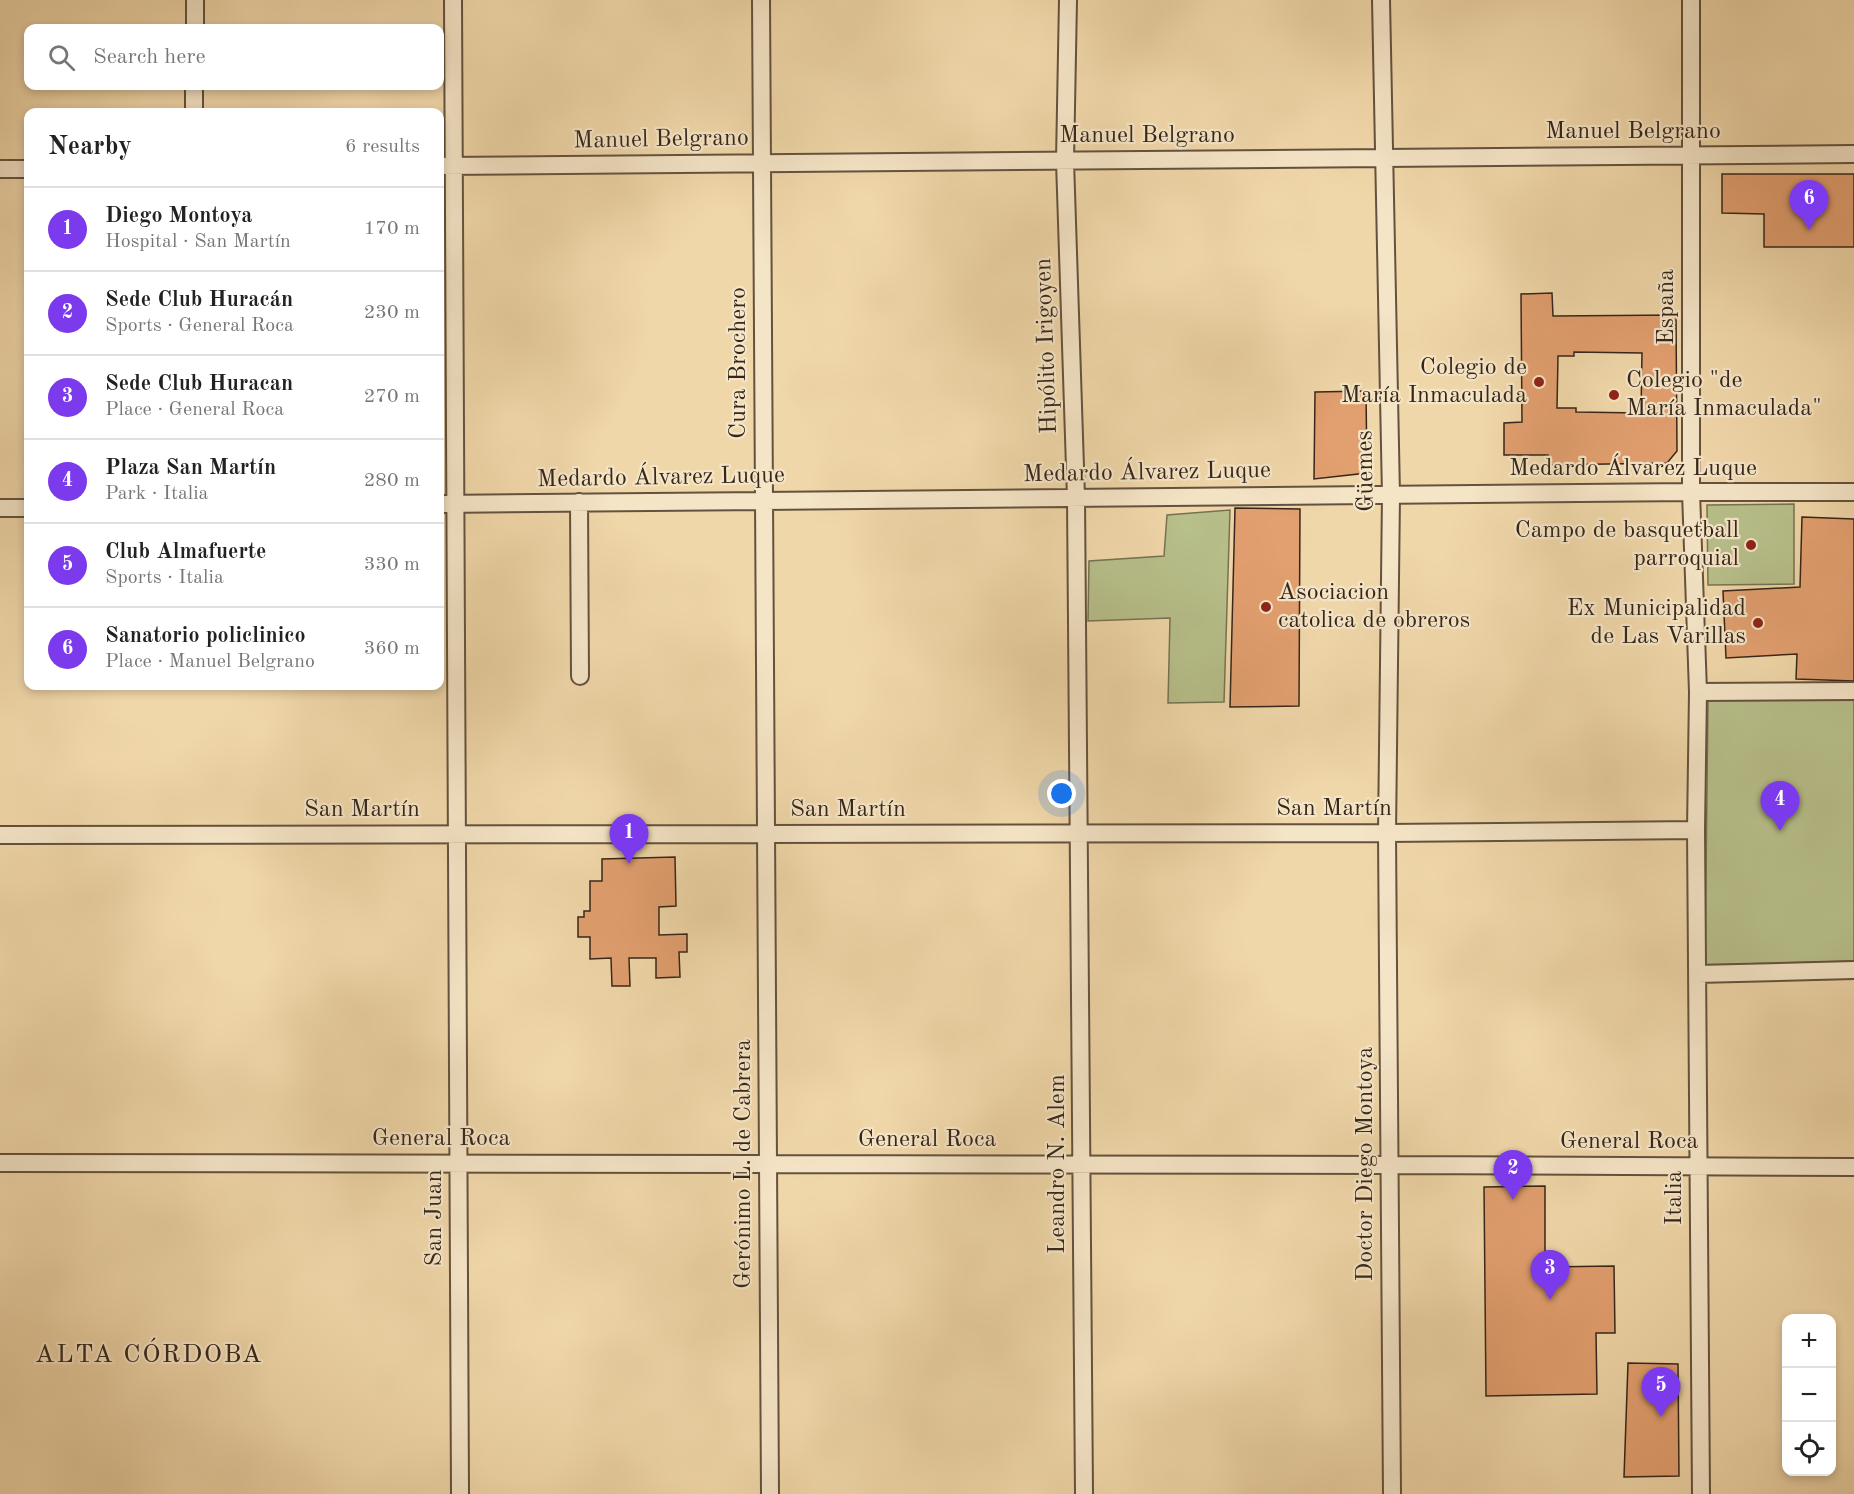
<!DOCTYPE html>
<meta charset="utf-8">
<style>
:root{--surface:#fff;--page:#f6f6f6;--text:#222;--muted:#767676;--line:#e0e0e0;--accent:#7c3aed}
body{margin:0;font-family:"Old Standard TT",serif;background:var(--page);color:var(--text)}
.controls{position:absolute;right:18px;bottom:18px;display:grid;overflow:hidden;border-radius:12px;box-shadow:0 3px 9px #0003}
.controls button{width:54px;height:54px;display:grid;place-items:center;padding:0;border:0;border-bottom:2px solid var(--line);background:var(--surface);color:var(--text);font:30px sans-serif}
.you{position:absolute;left:1062px;top:794px;width:21px;height:21px;margin:-15px;border:4px solid #fff;border-radius:50%;background:#1a73e8;box-shadow:0 0 0 9px #1a73e833}
.badge{display:grid;place-items:center;width:39px;height:39px;border-radius:50%;background:var(--accent);color:#fff;font-size:20px;font-weight:700}
.pin{position:absolute;translate:-50% -50px;filter:drop-shadow(0 2px 3px #0008)}
.pin::after{content:'';position:absolute;top:32px;width:21px;height:18px;background:inherit;clip-path:polygon(0 0,100% 0,50% 100%)}
.list{margin:0;padding:0;list-style:none}
h2{display:flex;justify-content:space-between;align-items:center;height:78px;margin:0;padding:0 24px;font-size:26px}
h2 small{font-size:20px;font-weight:400;color:var(--muted)}
.list li{display:grid;grid-template-columns:39px 1fr auto;gap:18px;align-items:center;box-sizing:border-box;height:84px;padding:0 24px;border-top:2px solid var(--line)}
.list b{display:block;font-size:22px;white-space:nowrap}
.list p{margin:0;font-size:20px;white-space:nowrap;color:var(--muted)}
.list em{font-size:20px;font-style:normal;color:var(--muted)}
.icon{flex:none;width:33px;height:33px;fill:none;stroke:currentColor;stroke-width:2;stroke-linecap:round;stroke-linejoin:round}
.map{position:relative;flex:none;width:1854px;height:1494px;overflow:hidden}
.search{position:absolute;background:var(--surface);box-shadow:0 3px 9px #0003;left:24px;top:24px;width:420px;height:66px;display:flex;align-items:center;gap:15px;box-sizing:border-box;padding:0 21px;border-radius:12px;color:var(--muted);font-size:22px}
.panel{position:absolute;background:var(--surface);box-shadow:0 3px 9px #0003;left:24px;top:108px;width:420px;height:582px;border-radius:12px}
.map>svg:first-child{display:block}
.green{fill:#b7bf8a;stroke:#767252;stroke-width:1.5}
.building{fill:#e29f6f;stroke:#36261a;stroke-width:1.5;fill-rule:evenodd}
.lines{fill:none;stroke-linecap:round;stroke-linejoin:round}
.street-casing{stroke:#64523e;stroke-width:20}
.street{stroke:#f5e5c7;stroke-width:16}
.poi-dot{fill:#8f2418;stroke:#f5e5c7;stroke-width:2}
.labels{text-anchor:middle;dominant-baseline:central;stroke-width:4.5;stroke-linejoin:round;paint-order:stroke}
.street-label{font-size:24px;fill:#36261a;stroke:#f5e5c7}
.poi-label{font-size:24px;fill:#36261a;stroke:#f5e5c7;text-anchor:end}
.neighbourhood-label{font-size:26px;letter-spacing:1.5px;fill:#36261a;stroke:#f5e5c7}
</style>
<div class="map">
<svg width="1854" height="1494" viewBox="0 0 1854 1494">
<rect width="100%" height="100%" fill="#f0d7a9"/>
<filter id="stains"><feTurbulence type="fractalNoise" baseFrequency=".00333" numOctaves="4"/><feColorMatrix values="0 0 0 0 .2 0 0 0 0 .09 0 0 0 0 .02 0 0 0 .5 -.17"/></filter>
<radialGradient id="worn" r=".72"><stop offset=".6" stop-color="#630" stop-opacity="0"/><stop offset="1" stop-color="#630" stop-opacity=".3"/></radialGradient>
<path class="green" d="M1794 504V584L1708 585 1707 505Z
M1230 510 1224 702 1168 703 1170 618 1088 621 1089 561 1164 556 1167 515Z
M1854 698V961L1705 965 1708 700Z"/>
<path class="building" d="M1722 174H1854V247H1764V214L1722 213Z
M1552 293 1553 316 1676 315 1677 451 1667 463 1549 465 1548 455H1504V423L1522 422 1521 294ZM1574 352 1642 353 1641 413 1576 412V408H1557L1558 356H1574Z
M1366 391 1367 473 1314 479 1315 392Z
M1235 508 1300 509 1299 706 1230 707Z
M1802 517 1854 519V681L1796 679 1797 654 1726 658 1723 591 1800 587Z
M675 857 676 906 659 907V935L687 934V952H679L680 977 656 978V958H629L630 986H612L611 958 590 959V937H578V917H584V911H590V881H602V859Z
M1545 1186V1267L1614 1266 1615 1333H1596L1597 1394 1486 1396 1484 1187Z
M1628 1363 1678 1364 1679 1476 1624 1477Z"/>
<g class="lines">
<g class="street-casing">
<path id="street" d="M453 0 460 1494
M761 0 770 1494
M1068 0 1065 161 1076 498 1084 1494
M1381 0 1391 495 1387 833 1392 1494
M1691 0V492L1698 692 1696 830 1701 1494
M195 28V0
M194 112V86
M440 166 1854 154
M0 169H28
M579 502 580 676
M440 504 1691 492H1854
M0 508H28
M1698 692 1854 691
M0 835 1387 833 1696 830
M1697 974 1854 970
M0 1163 1390 1165 1854 1167"/>
</g>
<use href="#street" class="street"/>
</g>
<g class="poi-dot">
<circle cx="1539" cy="382" r="6"/>
<circle cx="1614" cy="395" r="6"/>
<circle cx="1751" cy="545" r="6"/>
<circle cx="1266" cy="607" r="6"/>
<circle cx="1758" cy="623" r="6"/>
</g>
<g class="labels">
<g class="street-label">
<text x="1633" y="132">Manuel Belgrano</text>
<text x="1147" y="136">Manuel Belgrano</text>
<text transform="translate(661 140) rotate(-1)">Manuel Belgrano</text>
<text transform="translate(1667 307) rotate(-90)">España</text>
<text transform="translate(1047 346) rotate(-92)">Hipólito Irigoyen</text>
<text transform="translate(739 363) rotate(-90)">Cura Brochero</text>
<text x="1633" y="469">Medardo Álvarez Luque</text>
<text transform="translate(1366 471) rotate(-91)">Güemes</text>
<text transform="translate(1147 473) rotate(-1)">Medardo Álvarez Luque</text>
<text transform="translate(661 478) rotate(-1)">Medardo Álvarez Luque</text>
<text x="1334" y="809">San Martín</text>
<text x="362" y="810">San Martín</text>
<text x="848" y="810">San Martín</text>
<text x="441" y="1139">General Roca</text>
<text x="927" y="1140">General Roca</text>
<text x="1629" y="1142">General Roca</text>
<text transform="translate(744 1164) rotate(-90)">Gerónimo L. de Cabrera</text>
<text transform="translate(1058 1164) rotate(-90)">Leandro N. Alem</text>
<text transform="translate(1366 1164) rotate(-90)">Doctor Diego Montoya</text>
<text transform="translate(1675 1198) rotate(-90)">Italia</text>
<text transform="translate(435 1218) rotate(-90)">San Juan</text>
</g>
<g class="poi-label">
<text x="1527" y="368">Colegio de<tspan x="1527" dy="28">María Inmaculada</tspan></text>
<text x="1626" y="381" text-anchor="start">Colegio "de<tspan x="1626" dy="28">María Inmaculada"</tspan></text>
<text x="1739" y="531">Campo de basquetball<tspan x="1739" dy="28">parroquial</tspan></text>
<text x="1278" y="593" text-anchor="start">Asociacion<tspan x="1278" dy="28">catolica de obreros</tspan></text>
<text x="1746" y="609">Ex Municipalidad<tspan x="1746" dy="28">de Las Varillas</tspan></text>
</g>
<g class="neighbourhood-label">
<text x="149" y="1355">ALTA CÓRDOBA</text>
</g>
</g>
<rect width="100%" height="100%" filter="url(#stains)"/>
<rect width="100%" height="100%" fill="url(#worn)"/>
</svg>
<div class="controls">
<button>+</button>
<button>−</button>
<button><svg class="icon" aria-label="locate" viewBox="0 0 24 24"><circle cx="12" cy="12" r="6"/><path d="M12 2v4M12 18v4M2 12h4M18 12h4"/></svg></button>
</div>
<div class="you"></div>
<div class="pin badge" style="left:629px;top:864px">1</div>
<div class="pin badge" style="left:1513px;top:1200px">2</div>
<div class="pin badge" style="left:1550px;top:1300px">3</div>
<div class="pin badge" style="left:1780px;top:831px">4</div>
<div class="pin badge" style="left:1661px;top:1417px">5</div>
<div class="pin badge" style="left:1809px;top:230px">6</div>
<div class="search"><svg class="icon" aria-label="search" viewBox="0 0 24 24"><circle cx="10" cy="10" r="6"/><path d="M15 15l6 6"/></svg>Search here</div>
<section class="panel">
<h2>Nearby<small>6 results</small></h2>
<ul class="list">
<li><span class="badge">1</span><div><b>Diego Montoya</b><p>Hospital · San Martín</p></div><em>170 m</em></li>
<li><span class="badge">2</span><div><b>Sede Club Huracán</b><p>Sports · General Roca</p></div><em>230 m</em></li>
<li><span class="badge">3</span><div><b>Sede Club Huracan</b><p>Place · General Roca</p></div><em>270 m</em></li>
<li><span class="badge">4</span><div><b>Plaza San Martín</b><p>Park · Italia</p></div><em>280 m</em></li>
<li><span class="badge">5</span><div><b>Club Almafuerte</b><p>Sports · Italia</p></div><em>330 m</em></li>
<li><span class="badge">6</span><div><b>Sanatorio policlinico</b><p>Place · Manuel Belgrano</p></div><em>360 m</em></li>
</ul>
</section>
</div>
